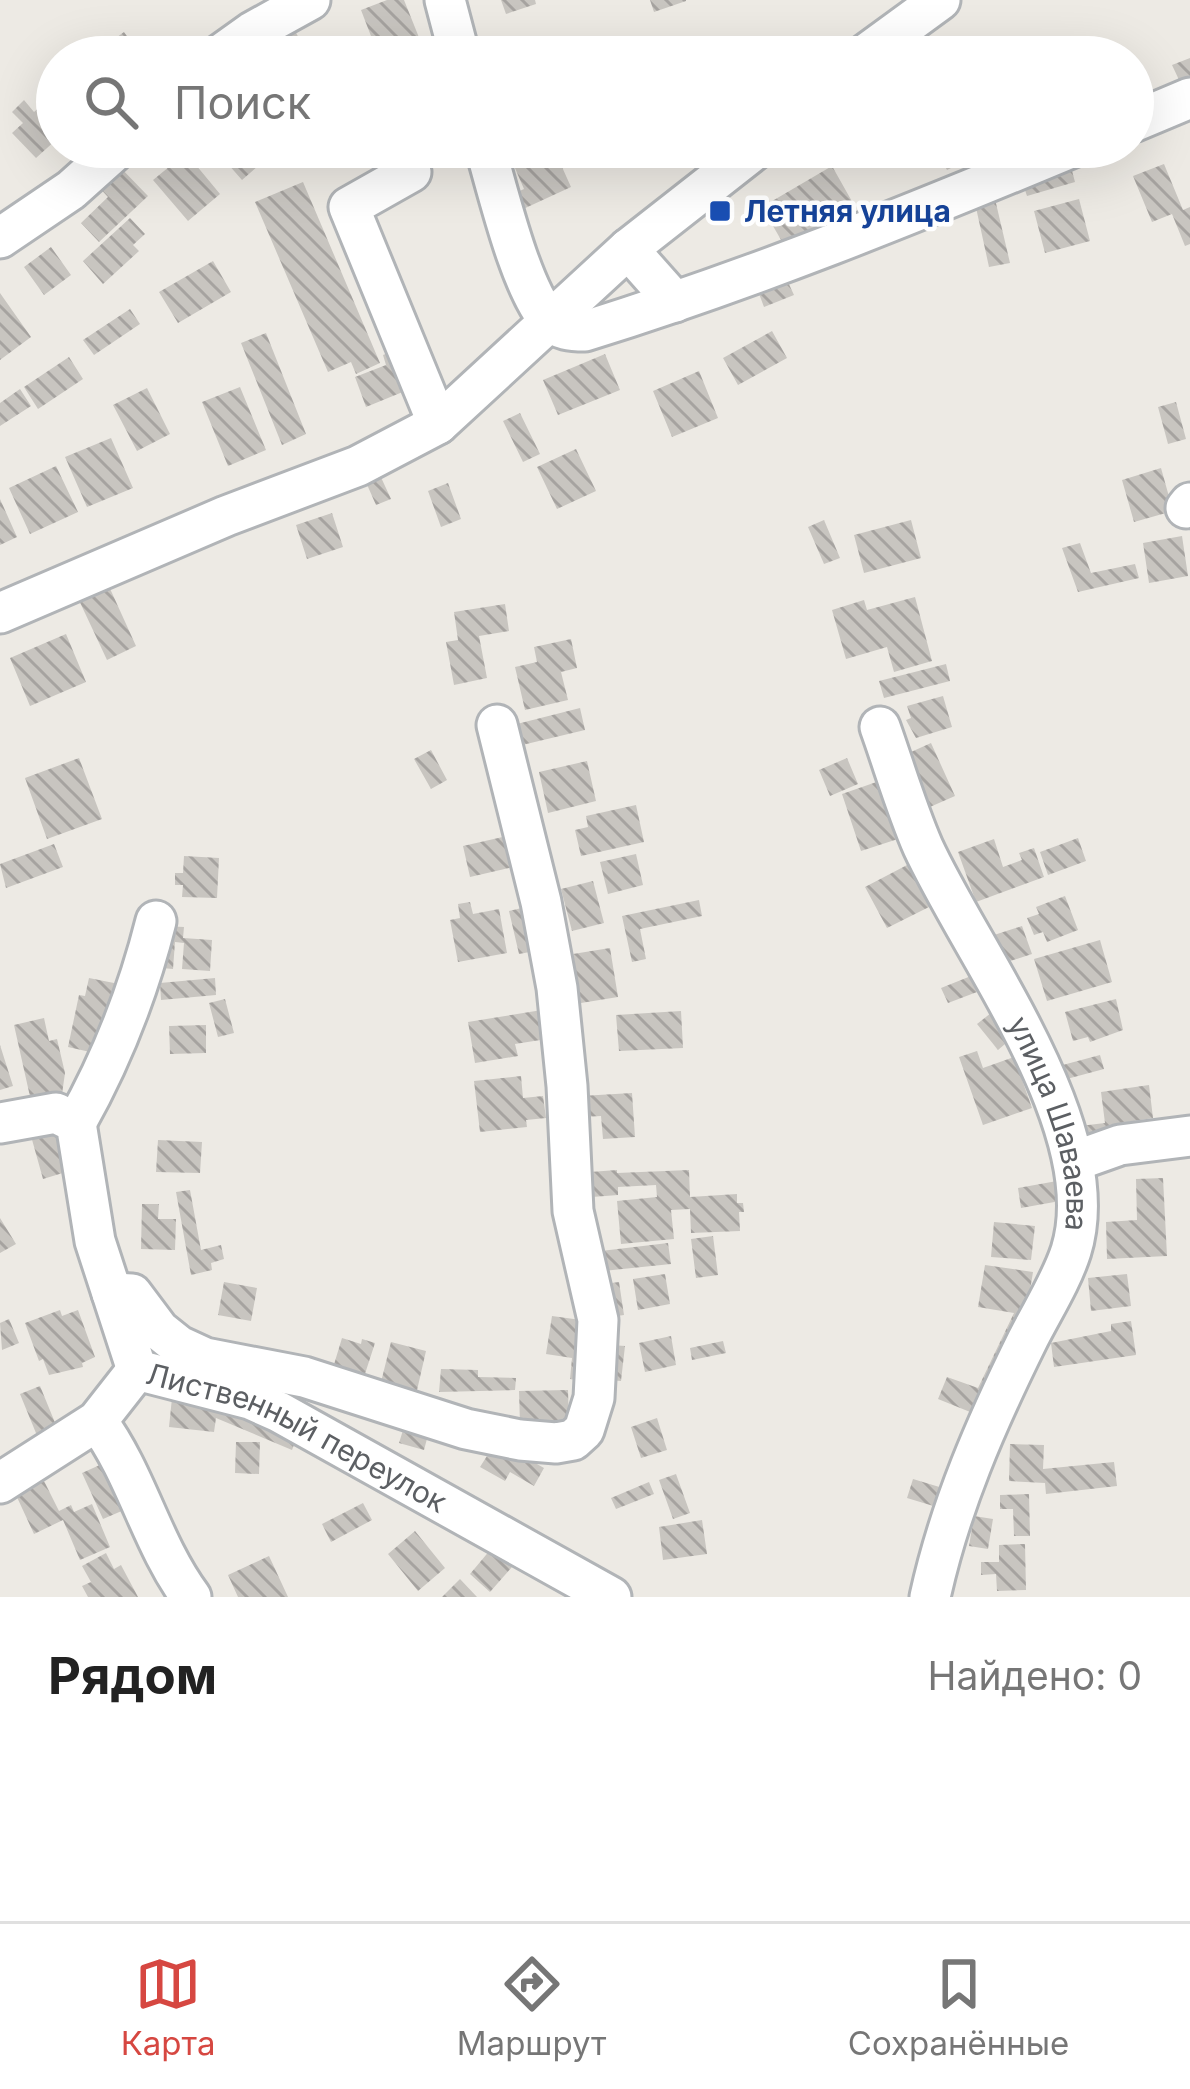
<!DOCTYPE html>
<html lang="ru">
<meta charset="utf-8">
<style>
:root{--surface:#fff;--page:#f2f2f2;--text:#222;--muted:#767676;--line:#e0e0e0;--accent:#d64741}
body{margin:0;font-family:Inter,sans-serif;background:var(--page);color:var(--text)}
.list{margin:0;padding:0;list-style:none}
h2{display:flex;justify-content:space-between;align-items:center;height:156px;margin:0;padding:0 48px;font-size:51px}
h2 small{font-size:39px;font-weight:400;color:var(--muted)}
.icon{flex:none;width:66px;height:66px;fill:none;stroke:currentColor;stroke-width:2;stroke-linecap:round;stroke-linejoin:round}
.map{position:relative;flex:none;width:1190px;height:1597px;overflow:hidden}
.search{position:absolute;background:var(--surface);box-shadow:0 12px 48px #0002;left:36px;right:36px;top:36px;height:132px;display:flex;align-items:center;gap:30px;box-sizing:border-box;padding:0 42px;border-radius:66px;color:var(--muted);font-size:45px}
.sheet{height:324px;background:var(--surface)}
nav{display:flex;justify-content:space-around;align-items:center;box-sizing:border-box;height:168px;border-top:3px solid var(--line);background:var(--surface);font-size:33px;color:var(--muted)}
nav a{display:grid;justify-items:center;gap:6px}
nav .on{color:var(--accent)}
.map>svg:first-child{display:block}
.building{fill:url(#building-back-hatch)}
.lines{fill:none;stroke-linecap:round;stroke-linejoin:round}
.minor-casing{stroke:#b1b4b7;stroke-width:45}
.minor{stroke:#fff;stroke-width:39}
.transit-dot{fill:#1a4fb4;stroke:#fff;stroke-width:4.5}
.labels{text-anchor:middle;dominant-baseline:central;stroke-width:9;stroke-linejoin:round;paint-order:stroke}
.transit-label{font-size:30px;font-weight:bold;fill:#164399;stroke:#fff;text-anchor:start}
.street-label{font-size:30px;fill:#5c5f63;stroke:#fff}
</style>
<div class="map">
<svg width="1190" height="1597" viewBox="0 0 1190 1597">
<defs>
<pattern id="building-back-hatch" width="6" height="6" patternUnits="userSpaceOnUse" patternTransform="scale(3)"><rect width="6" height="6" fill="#c8c5c0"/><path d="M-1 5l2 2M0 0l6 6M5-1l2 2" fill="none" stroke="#a6a3a0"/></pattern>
</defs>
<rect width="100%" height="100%" fill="#edeae4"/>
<path class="building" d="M387 0H404L424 50 416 53 417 57H379L361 10Z
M501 0H535L536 4 506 14Z
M650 0H686V1L654 12Z
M294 29 309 57H283L274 40Z
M124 32 142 57H90Z
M1190 58V78L1180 82 1172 65Z
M24 100 34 112 42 105 57 121V139L36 158 12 133 23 123 12 112Z
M213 147H255L266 159 242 180Z
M506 147H553L571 187 521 210 513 194 524 189Z
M935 147H958L965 161 947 170Z
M186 153 220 194 188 221 153 180Z
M116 163 148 196 99 242 81 223 108 197 95 183Z
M1164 164 1183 210 1190 207V244L1185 246 1172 214 1152 222 1133 176Z
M832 166 854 205 784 245 762 207Z
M1071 167 1075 182 1027 196 1022 181Z
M303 182 380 363 356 374 351 362 328 372 255 202Z
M995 199 1010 263 989 267 975 203Z
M1079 199 1090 241 1045 253 1034 211Z
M130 218 145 234 133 245 139 251 103 284 83 261Z
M51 247 71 275 44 295 24 267Z
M213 261 231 292 178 323 159 292Z
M787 280 794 295 764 307 758 291Z
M0 293 31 337 0 360Z
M130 309 140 324 94 355 83 340Z
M772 331 787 358 738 385 723 358Z
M266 333 306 434 282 445 241 343Z
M395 350 410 389 366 407 355 377 386 365 383 355Z
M605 354 620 390 558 415 543 380Z
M69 357 83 379 38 409 24 387Z
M699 371 718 418 672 437 653 391Z
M240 387 266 450 228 466 202 402Z
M147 388 170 434 137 451 113 405Z
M20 389 31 406 0 426V403Z
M1176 402 1186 439 1168 444 1158 407Z
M520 413 540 454 523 462 503 421Z
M111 438 133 488 87 507 65 457Z
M576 449 596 491 557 509 537 467Z
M56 466 78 512 30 534 9 488Z
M1161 468 1173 511 1134 522 1122 480Z
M379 473 391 499 376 505 365 480Z
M448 483 461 519 441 527 428 491Z
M0 499 17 537 0 545Z
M332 513 343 547 307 559 296 525Z
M824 520 840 558 824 564 808 527Z
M911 520 921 558 864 573 854 535Z
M1182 536 1188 576 1149 583 1143 543Z
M1080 543 1091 573 1135 564 1139 578 1078 592 1062 548Z
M107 582 136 646 107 660 77 596Z
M915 597 932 661 894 672 887 647 846 659 832 610 864 600 867 610Z
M505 604 509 631 479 636 487 678 454 685 446 642 458 640 454 612Z
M66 634 86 682 30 706 10 658Z
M571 639 577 668 561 672 568 700 525 710 515 667 537 662 534 647Z
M946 664 950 681 884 698 879 681Z
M943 696 952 727 916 738 906 720 911 718 907 706Z
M580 708 585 730 518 746 513 725Z
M931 743 955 796 923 810 900 757Z
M431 750 447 780 431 789 414 759Z
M79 758 102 819 47 839 25 778Z
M847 758 858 784 830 796 819 770Z
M587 761 596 801 548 813 539 772Z
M885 779 904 837 861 851 842 794Z
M636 805 644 842 581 856 575 830 588 827 586 816Z
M507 836 513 867 470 877 463 846Z
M1078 838 1086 861 1048 875 1040 852Z
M994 839 1003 867 1022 860 1019 853 1034 848 1044 877 976 902 958 852Z
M54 844 63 867 6 888 0 864Z
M636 854 643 885 608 894 600 862Z
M184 856 219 858 217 898 182 897 183 885H175V873H183Z
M909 864 931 906 887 928 865 887Z
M593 881 604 923 572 931 561 889Z
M1065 896 1078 930 1047 942 1043 932 1034 935 1027 918 1039 914 1036 907Z
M699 900 702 916 640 929 646 959 632 962 622 916Z
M470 902 473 914 499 909 507 953 458 962 450 920 460 918 458 904Z
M526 907 535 951 519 954 509 911Z
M164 926 184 927 183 938 212 940 210 971 182 969 184 943 175 942 173 969 162 968Z
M1022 926 1032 954 1004 963 994 935Z
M1100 940 1112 982 1047 1001 1034 959Z
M610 948 618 997 581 1003 573 954Z
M971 976 977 992 948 1003 941 988Z
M89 978 119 984 115 1003 109 1002 99 1054 68 1047 79 995 85 996Z
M215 978 216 995 161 1000 160 983Z
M225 999 234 1033 218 1037 209 1003Z
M1116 999 1123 1030 1090 1042 1088 1037 1073 1041 1065 1012Z
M548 1009 553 1038 515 1044 518 1056 475 1063 468 1022Z
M681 1011 683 1048 619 1051 616 1015Z
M991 1013 1012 1038 998 1050 977 1024Z
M44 1018 49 1041 57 1039 65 1073 62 1094 31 1101 14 1025Z
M206 1025V1053L170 1054 169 1026Z
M0 1045 13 1086 0 1090Z
M977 1051 983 1068 1014 1057 1032 1108 983 1125 959 1057Z
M1100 1055 1104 1069 1063 1080 1059 1066Z
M521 1076 523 1098 543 1096 546 1118 526 1120 527 1127 480 1132 474 1081Z
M1149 1085 1153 1118 1109 1125 1111 1138 1082 1142 1080 1126 1105 1123 1101 1092Z
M632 1093 635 1137 603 1139 601 1116 583 1117 581 1096Z
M54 1130 66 1172 43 1179 31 1136Z
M158 1140 202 1142 200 1173 156 1172Z
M617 1170V1173L689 1170 690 1197 737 1194V1203H743L744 1212H739L740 1231 691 1233 690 1209 671 1210 674 1239 621 1244 617 1201 657 1197 656 1185 618 1187V1195L592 1197 590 1172Z
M1163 1178 1167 1256 1107 1259 1106 1222 1137 1220 1136 1179Z
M1057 1181 1060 1201 1021 1208 1018 1188Z
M190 1190 201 1250 221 1245 224 1259 211 1263 212 1270 191 1275 176 1192Z
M142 1204H159L158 1219H176L175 1250 141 1249Z
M0 1218 16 1244 0 1253Z
M994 1222 1035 1226 1031 1260 991 1257Z
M713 1236 718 1275 696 1278 691 1239Z
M668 1243 671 1264 603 1271 601 1251Z
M985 1265 1033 1272 1026 1315 980 1416 938 1399 947 1377 978 1388 1014 1313 978 1307Z
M665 1274 670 1304 638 1310 633 1279Z
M1127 1274 1131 1306 1091 1311 1088 1278Z
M224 1282 257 1288 251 1321 218 1315Z
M619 1282 624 1315 610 1317 604 1284Z
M60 1310 62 1316 78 1310 95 1357 82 1363 83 1367 49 1375 43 1359 39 1361 25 1323Z
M552 1316 581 1320 584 1381 570 1379 572 1358 546 1354Z
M9 1319 19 1343 2 1350 0 1323Z
M1131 1321 1136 1355 1054 1367 1051 1343 1111 1331V1324Z
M671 1336 676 1365 645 1372 639 1343Z
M342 1338 361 1344 362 1339 375 1343 363 1380 332 1371Z
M723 1341 726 1353 692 1360 690 1348Z
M391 1342 426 1351 415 1399 379 1390Z
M611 1345 625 1346 621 1381 607 1380Z
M441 1369 478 1370V1377L516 1378 515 1390 439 1392Z
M40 1386 58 1430 38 1438 20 1394Z
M568 1390 569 1424 520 1425 519 1391Z
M172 1398 217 1404 297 1437 292 1450 216 1418 214 1432 169 1427Z
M657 1418 667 1450 641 1458 631 1427Z
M404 1427 428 1435 424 1450 399 1443Z
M236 1442H260L259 1474 235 1473Z
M1010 1444 1044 1445 1043 1469 1114 1462 1117 1486 1046 1494 1045 1483 1009 1481Z
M492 1448 509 1458 514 1451 544 1468 534 1486 510 1472 505 1481 480 1467Z
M102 1464 124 1510 103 1519 82 1473Z
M676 1474 690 1513 673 1519 659 1480Z
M913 1479 946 1489 940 1508 907 1498Z
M44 1481 59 1511 71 1505 74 1512 92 1504 110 1547 80 1560 63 1520 34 1534 16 1495Z
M649 1482 654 1494 616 1509 611 1498Z
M1029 1494 1030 1536H1014L1013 1509H1000V1495Z
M363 1503 372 1520 331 1542 322 1524Z
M974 1516 993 1519 988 1549 969 1546Z
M702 1520 707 1554 663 1560 659 1527Z
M415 1531 445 1568 418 1591 388 1554Z
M1025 1544 1026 1590 997 1591 996 1574 981 1575V1562H999V1545Z
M491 1549 512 1567 490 1592 470 1574Z
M106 1553 114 1569 121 1565 138 1597H88L82 1586 91 1582 82 1566Z
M269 1556 288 1597H238L228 1575Z
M460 1579 477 1597H442Z"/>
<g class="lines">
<g class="minor-casing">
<g id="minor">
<path d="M445 0 460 57"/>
<path d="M217 57 252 32 310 0"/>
<path d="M862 57 940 0"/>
<path d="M1133 122 1190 98"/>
<path d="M485 147C498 191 520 287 549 320 558 330 572 331 585 331 752 279 912 214 1073 147"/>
<path d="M411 172 349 207 438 424"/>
<path d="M0 238 71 190 119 147"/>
<path d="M628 249 675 302"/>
<path d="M1186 508 1190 503"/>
<path d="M0 613 226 516 358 466 438 424 628 249 758 147"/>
<path id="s1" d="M880 727C894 766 906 808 923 847 972 954 1109 1130 1071 1251 1061 1282 1042 1311 1027 1341 986 1424 950 1506 930 1597"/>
<path d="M0 1123 56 1113 76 1123 95 1241 137 1370"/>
<path d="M76 1123C112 1059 138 993 156 921"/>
<path d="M1075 1161 1120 1145 1190 1136"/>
<path d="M112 1293 132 1294 159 1330 179 1346 205 1358 304 1377 466 1429 520 1440 556 1443 573 1440 584 1430 594 1398 598 1320 573 1211 567 1086 557 988 541 902 497 725"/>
<path id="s2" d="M137 1370 250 1399 279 1412 611 1597"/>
<path d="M97 1421C137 1475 151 1543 191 1597"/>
<path d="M0 1483 97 1421 137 1370"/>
</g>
</g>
<use href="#minor" class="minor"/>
</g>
<rect class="transit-dot" x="708" y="199" width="24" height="24" rx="6"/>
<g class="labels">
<g class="transit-label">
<text x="744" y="211">Летняя улица</text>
</g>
<g class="street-label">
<text stroke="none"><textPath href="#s1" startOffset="435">улица Шаваева</textPath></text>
<text stroke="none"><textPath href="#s2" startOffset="174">Лиственный переулок</textPath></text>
</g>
</g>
</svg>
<div class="search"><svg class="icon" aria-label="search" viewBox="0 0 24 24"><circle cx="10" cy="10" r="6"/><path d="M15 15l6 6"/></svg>Поиск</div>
</div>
<section class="sheet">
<h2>Рядом<small>Найдено: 0</small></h2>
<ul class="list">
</ul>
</section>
<nav>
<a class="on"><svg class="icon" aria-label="map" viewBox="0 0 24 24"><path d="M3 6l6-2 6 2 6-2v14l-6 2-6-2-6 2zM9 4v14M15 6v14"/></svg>Карта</a>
<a><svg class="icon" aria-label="directions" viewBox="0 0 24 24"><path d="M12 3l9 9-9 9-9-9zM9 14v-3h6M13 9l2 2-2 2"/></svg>Маршрут</a>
<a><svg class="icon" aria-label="saved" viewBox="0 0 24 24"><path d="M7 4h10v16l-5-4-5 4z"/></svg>Сохранённые</a>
</nav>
